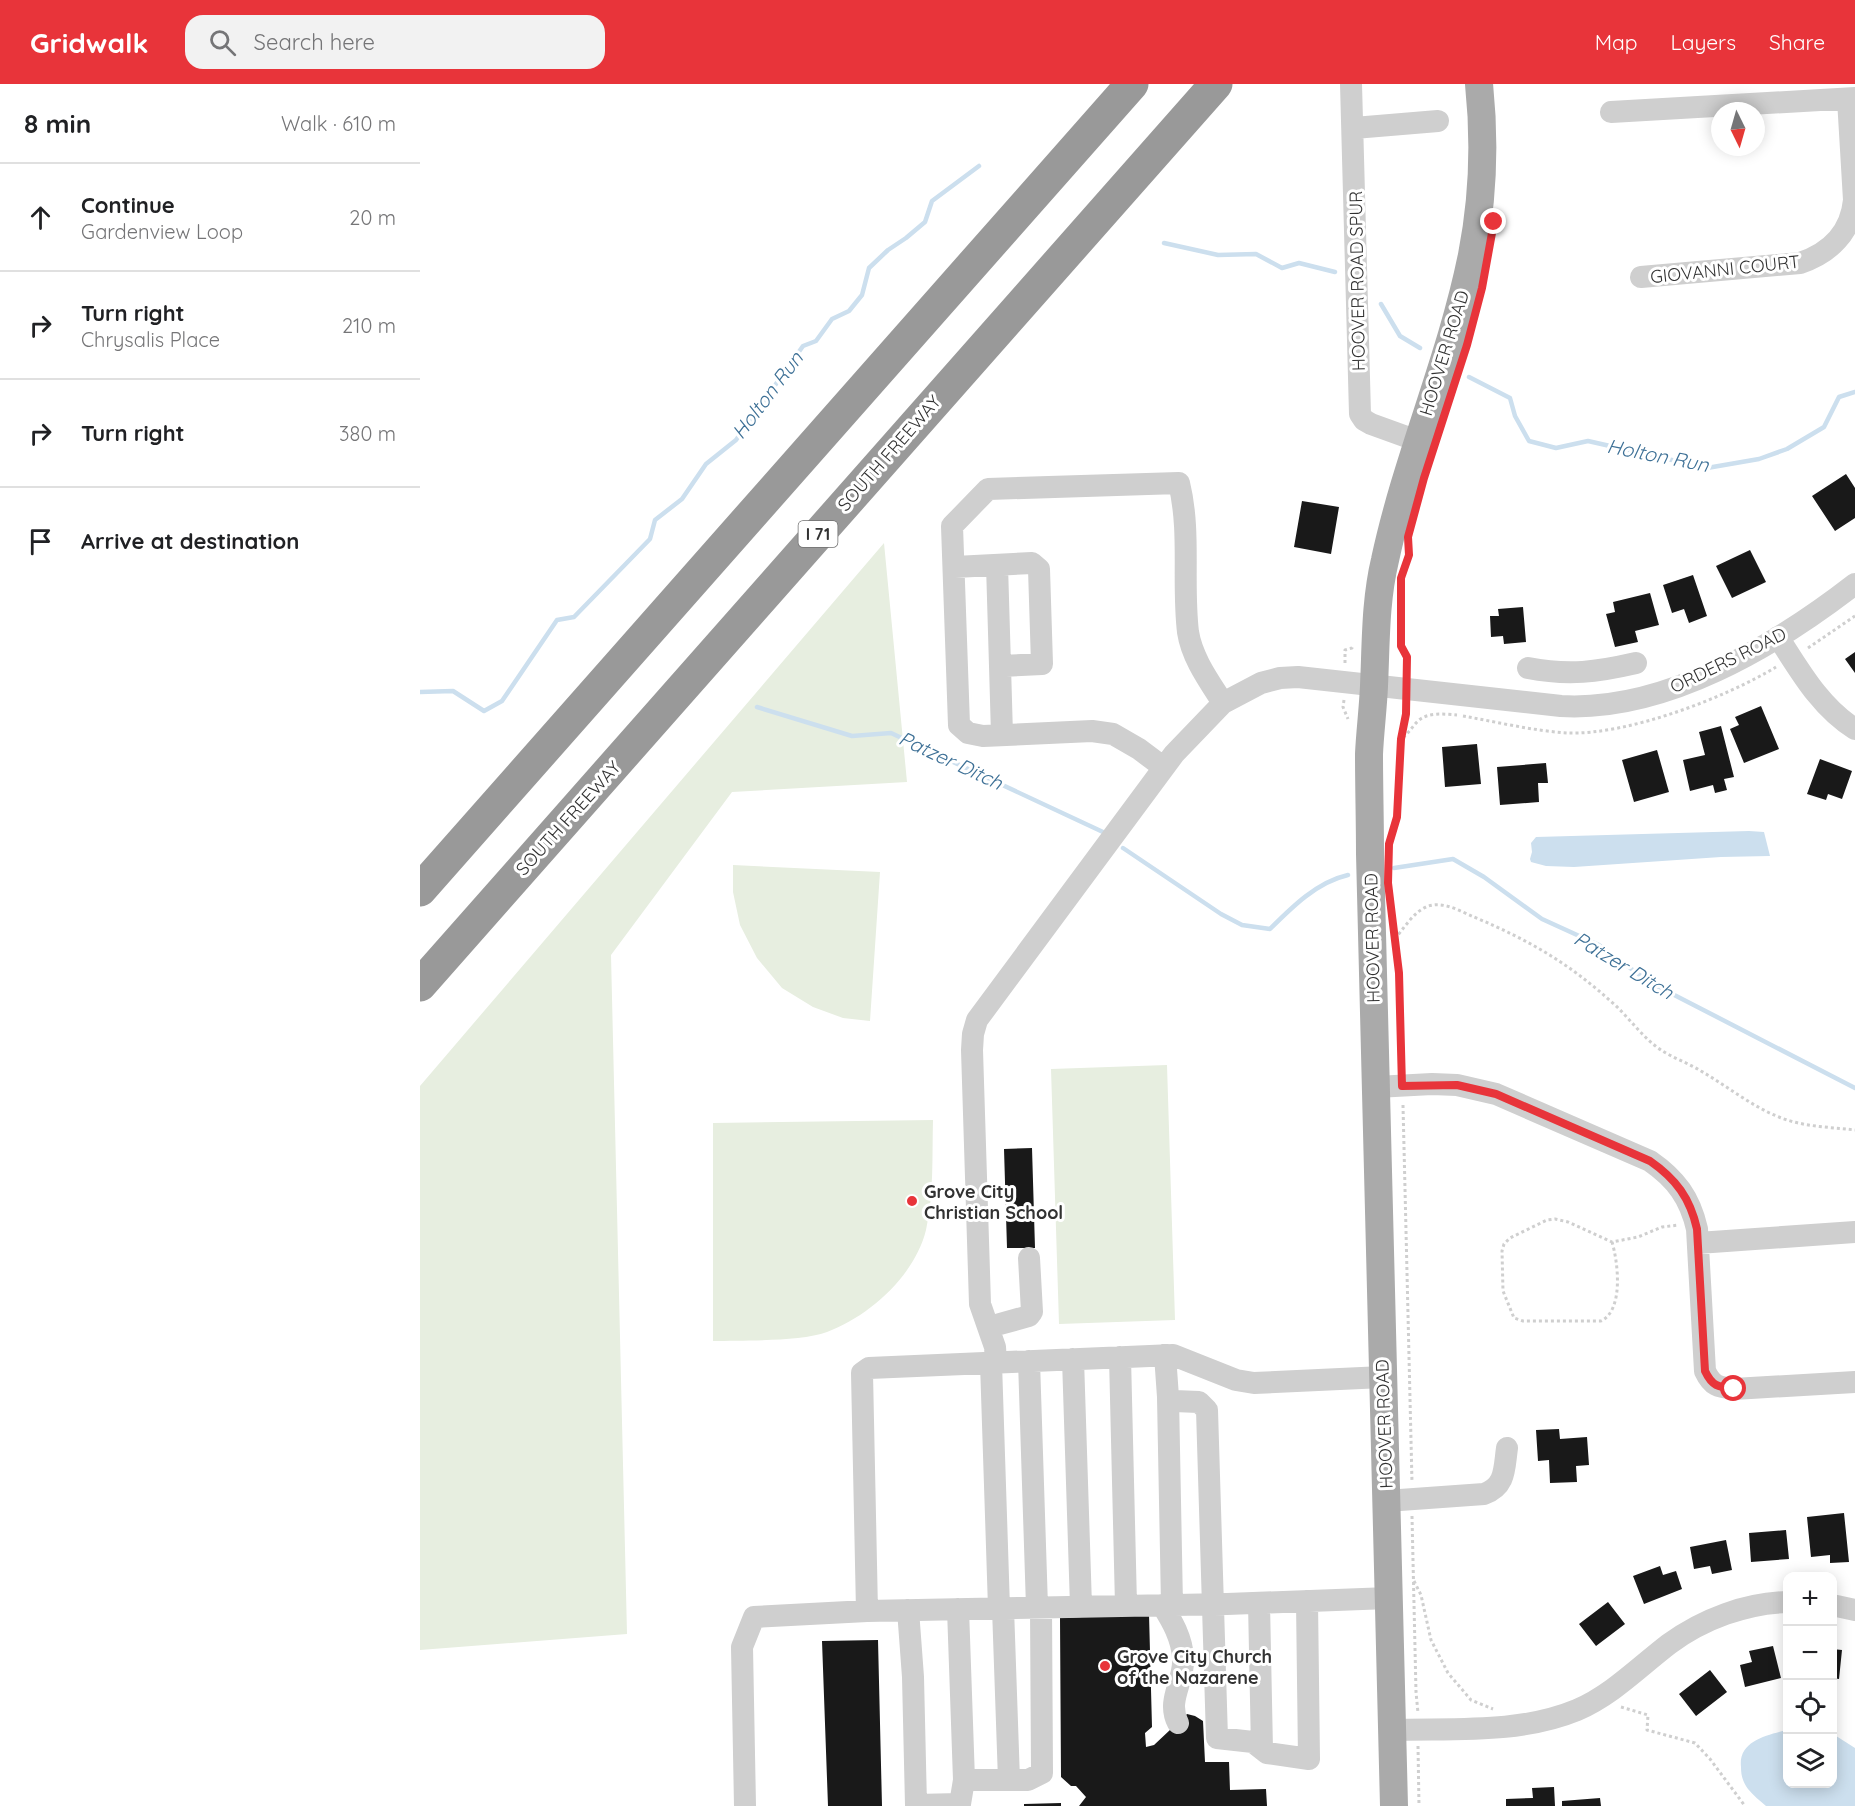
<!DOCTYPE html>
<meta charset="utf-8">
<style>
:root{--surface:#fff;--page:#f2f2f2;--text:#202124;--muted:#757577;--line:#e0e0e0;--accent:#e8343a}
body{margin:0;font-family:Quicksand,sans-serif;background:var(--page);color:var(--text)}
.controls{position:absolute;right:18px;bottom:18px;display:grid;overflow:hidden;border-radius:12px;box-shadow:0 3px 15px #0003}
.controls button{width:54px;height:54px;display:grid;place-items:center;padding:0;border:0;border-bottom:2px solid var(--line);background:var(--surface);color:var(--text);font:30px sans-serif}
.compass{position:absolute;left:1291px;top:18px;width:54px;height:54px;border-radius:50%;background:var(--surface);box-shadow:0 3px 15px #0003;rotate:175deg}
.stop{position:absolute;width:18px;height:18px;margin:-14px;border:4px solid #e8343a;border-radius:50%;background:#fff}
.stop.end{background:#e8343a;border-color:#fff;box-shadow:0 2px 6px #0008}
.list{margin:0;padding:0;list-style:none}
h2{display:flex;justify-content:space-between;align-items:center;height:78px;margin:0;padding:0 24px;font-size:26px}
h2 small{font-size:20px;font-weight:400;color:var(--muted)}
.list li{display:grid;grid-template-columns:39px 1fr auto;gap:18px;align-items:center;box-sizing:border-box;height:108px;padding:0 24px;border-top:2px solid var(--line)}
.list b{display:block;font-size:22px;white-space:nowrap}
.list p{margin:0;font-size:20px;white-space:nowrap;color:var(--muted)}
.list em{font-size:20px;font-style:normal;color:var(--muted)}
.icon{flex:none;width:33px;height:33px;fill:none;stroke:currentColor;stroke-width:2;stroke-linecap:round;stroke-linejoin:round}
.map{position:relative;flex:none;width:1435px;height:1722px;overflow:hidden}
header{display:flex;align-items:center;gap:36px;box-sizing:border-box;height:84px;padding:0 30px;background:var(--accent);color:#fff}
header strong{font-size:28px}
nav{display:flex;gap:33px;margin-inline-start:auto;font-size:21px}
.search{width:420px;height:54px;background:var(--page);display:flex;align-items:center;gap:15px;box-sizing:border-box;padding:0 21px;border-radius:18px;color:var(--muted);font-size:22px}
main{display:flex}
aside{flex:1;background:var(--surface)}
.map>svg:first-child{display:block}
.green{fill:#e7eee0}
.water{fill:#ccdfee}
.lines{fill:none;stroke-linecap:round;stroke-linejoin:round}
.stream{stroke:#ccdfee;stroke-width:4.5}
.building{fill:#191919}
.path{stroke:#cfcfcf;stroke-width:3;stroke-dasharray:3 3;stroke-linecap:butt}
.minor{stroke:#cfcfcf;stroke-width:22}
.major{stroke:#aaa;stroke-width:28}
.highway{stroke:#999;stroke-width:33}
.route{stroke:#e8343a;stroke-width:8}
.poi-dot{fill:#e8343a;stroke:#fff;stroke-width:2}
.labels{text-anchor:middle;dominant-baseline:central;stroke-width:6;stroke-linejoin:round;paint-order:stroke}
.shield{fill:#fff;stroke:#707070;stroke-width:1.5}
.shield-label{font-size:16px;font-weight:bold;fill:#323232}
.street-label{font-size:18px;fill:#323232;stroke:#fff}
.poi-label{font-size:18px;font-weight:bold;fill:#323232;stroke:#fff;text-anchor:start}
.water-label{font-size:20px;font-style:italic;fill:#3d7096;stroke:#fff}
</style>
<header>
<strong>Gridwalk</strong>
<div class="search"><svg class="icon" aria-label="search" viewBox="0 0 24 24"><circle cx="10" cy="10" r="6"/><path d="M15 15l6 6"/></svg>Search here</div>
<nav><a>Map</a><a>Layers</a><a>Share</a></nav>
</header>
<main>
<aside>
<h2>8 min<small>Walk · 610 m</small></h2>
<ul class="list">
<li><svg class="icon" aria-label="ahead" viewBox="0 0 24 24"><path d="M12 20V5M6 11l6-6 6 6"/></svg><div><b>Continue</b><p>Gardenview Loop</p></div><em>20 m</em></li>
<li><svg class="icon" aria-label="right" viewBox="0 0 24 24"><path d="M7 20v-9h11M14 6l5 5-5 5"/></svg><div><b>Turn right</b><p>Chrysalis Place</p></div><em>210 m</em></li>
<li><svg class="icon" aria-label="right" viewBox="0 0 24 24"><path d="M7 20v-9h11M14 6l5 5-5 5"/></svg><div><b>Turn right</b></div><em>380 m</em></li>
<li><svg class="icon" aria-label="arrive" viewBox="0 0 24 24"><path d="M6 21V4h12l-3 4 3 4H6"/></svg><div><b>Arrive at destination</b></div></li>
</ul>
</aside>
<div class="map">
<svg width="1435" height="1722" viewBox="0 0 1435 1722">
<rect width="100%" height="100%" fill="#fff"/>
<path class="green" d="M464 459 487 698 312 708 191 871 207 1550 0 1566V1002Z
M313 781 460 788 450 937 423 934 393 923 362 904 337 874 320 841 313 808Z
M747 981 755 1236 639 1240 631 985Z
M513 1036C512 1072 514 1110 506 1146 495 1191 450 1232 407 1248 380 1258 323 1256 293 1257V1039Z"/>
<path class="water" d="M1329 747 1344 748 1350 772 1301 773 1154 783 1126 782 1111 778 1110 775 1112 768 1111 759 1116 753Z
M1367 1646 1368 1700H1412L1413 1650 1435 1664V1722H1346C1340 1717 1333 1711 1328 1705 1323 1698 1321 1692 1321 1683 1318 1657 1347 1651 1367 1646Z"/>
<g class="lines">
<path class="stream" d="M744 159 798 171 836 170 862 184 879 179 915 188
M961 220 980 252 1000 264
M1049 293 1090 314 1095 332 1109 357 1136 364 1168 357 1287 384 1339 375 1367 365 1404 343 1419 313 1435 308
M0 608 33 607 64 627 82 617 137 536 154 533 230 455 235 436 262 415 286 380 316 356 383 262 396 257 412 235 429 227 442 211 449 184 468 166 486 154 505 138 512 117 559 82
M337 623 432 652 471 649 683 748
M703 764 801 830 822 841 850 845C872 823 897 798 928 791
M974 784 1033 775 1064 793 1122 835 1179 861 1229 898 1435 1004"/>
</g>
<path class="building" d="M1426 390 1435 404V434L1415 447 1392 412Z
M882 417 919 423 911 470 874 463Z
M1330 466 1346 498 1312 514 1296 482Z
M1273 491 1287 532 1269 539 1264 525 1252 529 1243 501Z
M1230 509 1239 541 1215 547 1218 558 1195 563 1186 530 1195 528 1193 518Z
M1103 523 1106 558 1084 560 1083 552 1071 553 1070 532H1079L1078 525Z
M1435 568V589L1425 575Z
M1341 622 1359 665 1324 679 1310 645 1319 641 1315 633Z
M1301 642 1314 693 1304 695 1307 706 1295 709 1293 701 1270 707 1263 676 1285 671 1279 648Z
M1057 660 1061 700 1025 703 1022 663Z
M1237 666 1249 708 1214 718 1202 676Z
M1400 675 1432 687 1422 715 1408 710 1406 716 1387 710Z
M1126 679 1128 699H1118L1119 718 1080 721 1077 683Z
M612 1064 615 1164H587L584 1065Z
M1139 1345 1140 1355 1167 1353 1169 1381 1156 1382 1157 1398 1130 1399 1129 1376 1118 1377 1116 1346Z
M1424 1429 1429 1478 1410 1479V1471L1391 1473 1387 1433Z
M1366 1446 1369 1475 1331 1478 1329 1449Z
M1306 1456 1312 1486 1292 1490 1290 1482 1274 1485 1270 1463Z
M1240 1482 1243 1491 1256 1487 1262 1505 1224 1520 1213 1492Z
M1188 1518 1205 1540 1176 1562 1159 1540Z
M729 1530 732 1643 725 1649 726 1663 734 1661 767 1630 775 1632 783 1637 785 1678H809L810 1706 846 1705 847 1722H659L666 1713 656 1702H651L641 1693 640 1534Z
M458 1556 462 1722H408L402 1557Z
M1353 1562 1361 1594 1325 1603 1320 1581 1332 1578 1329 1567Z
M1412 1565 1422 1566 1419 1595 1412 1594Z
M1290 1586 1307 1608 1276 1632 1259 1610Z
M1134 1703 1135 1722H1086V1715L1113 1714 1112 1704Z
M1180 1714 1181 1722H1142V1717Z
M641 1719V1722H604V1720Z"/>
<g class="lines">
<path class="path" d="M981 522V562L987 573 986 586
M1388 564 1435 532
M925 579V566L932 564 933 561
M924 616 923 623 928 635
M986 622 981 655C988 650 992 643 998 637 1007 628 1025 630 1037 631
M1043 632C1077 638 1114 647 1148 649 1208 651 1305 614 1356 583
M973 748 977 733 981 655
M975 855C983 845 994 828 1006 823 1022 816 1040 827 1054 833 1111 857 1150 880 1195 921 1211 936 1223 954 1241 966 1253 974 1268 979 1281 987 1307 1002 1331 1022 1359 1033 1383 1043 1410 1043 1435 1046
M975 859 979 889 981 984
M983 1021 992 1398
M1192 1158C1198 1178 1204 1226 1181 1237H1103L1094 1234 1083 1207 1082 1167 1084 1160 1090 1154 1127 1136 1135 1135 1148 1138 1192 1158 1218 1153 1242 1143 1259 1141
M992 1432 996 1608 998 1629
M994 1497 1001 1511 1011 1556 1028 1589 1051 1616 1073 1625
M1201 1623 1228 1631 1227 1646 1275 1659 1290 1675 1325 1722
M998 1662 999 1722"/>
<path class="minor" d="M931 0 940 330 944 336 951 340 998 357
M1191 28 1435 14
M934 44 1018 37
M1221 193 1380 179C1410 169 1431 148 1434 116L1428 15
M577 481 580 582
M535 483 612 479 619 485 622 580 580 582 582 651
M1358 553C1380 587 1400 623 1435 645
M1108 584C1149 592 1177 588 1216 579
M743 683 719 665 693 650 672 647 563 652 548 649 539 641 532 442 568 405 759 399C771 448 762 498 768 548 772 574 789 597 803 619
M956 1003 1012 1000 1037 1001 1076 1010 1230 1077C1256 1095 1270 1114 1277 1145L1285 1287C1292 1302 1298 1303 1314 1305L1435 1298
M1278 1159 1435 1148
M569 1243 609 1232 612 1228 609 1174
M745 1271 748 1313 754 1317 779 1318 787 1326 797 1654 833 1658 847 1669 889 1675 887 1517
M700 1273 706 1521
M653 1275 661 1522
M609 1277 617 1523
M576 1278 575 1263 560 1220 552 966 553 950 557 936 754 670 803 619 841 599 860 594 878 593 1141 622C1245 628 1355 562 1435 500
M571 1279 579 1524
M748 1313 752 1521
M966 1417 1064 1410C1086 1402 1084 1385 1087 1364
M839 1519 842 1665
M742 1521C752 1537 762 1554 763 1574 765 1597 746 1616 758 1639
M1412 1521 1435 1526
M583 1524 589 1696
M538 1525 544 1696
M488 1526 493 1593 496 1721 540 1720 544 1696H608L622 1689 621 1523
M447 1527 442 1289 449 1284 753 1271 816 1296 834 1299 963 1293
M972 1646C1033 1644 1099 1650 1157 1626 1192 1611 1219 1583 1249 1560 1283 1535 1326 1519 1368 1518
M325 1722 322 1563 334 1533 447 1527 807 1520 969 1514"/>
<path class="major" d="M974 1722 950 770C950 737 949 703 949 670 950 648 953 625 954 602 956 560 955 518 965 476 987 373 1031 275 1052 171 1063 115 1065 57 1059 0"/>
<path class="highway" d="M0 806 712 0
M0 901 796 0"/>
</g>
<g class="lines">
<path class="route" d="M1074 138 1062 204 1047 261 1004 394 988 453 989 471 981 494V562L987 573 986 630 981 655 977 733 969 760 968 799 979 889 982 1002 1037 1001 1076 1010 1230 1077C1256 1095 1270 1114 1277 1145L1285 1287C1292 1302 1298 1303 1314 1305"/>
</g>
<g class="poi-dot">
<circle cx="492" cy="1117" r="6"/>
<circle cx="685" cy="1582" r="6"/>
</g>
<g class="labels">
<rect class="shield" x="378.5" y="437" width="39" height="26" rx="4.5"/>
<g class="shield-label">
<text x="398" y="450">I 71</text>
</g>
<g class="street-label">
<text transform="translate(1305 185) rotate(-6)">GIOVANNI COURT</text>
<text transform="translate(937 197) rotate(-91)">HOOVER ROAD SPUR</text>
<text transform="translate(1024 269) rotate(-73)">HOOVER ROAD</text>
<text transform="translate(469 369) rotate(-49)">SOUTH FREEWAY</text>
<text transform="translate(1308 576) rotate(-26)">ORDERS ROAD</text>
<text transform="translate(148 734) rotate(-48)">SOUTH FREEWAY</text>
<text transform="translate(952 854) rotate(-91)">HOOVER ROAD</text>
<text transform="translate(964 1340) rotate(-92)">HOOVER ROAD</text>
</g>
<g class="poi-label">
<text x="504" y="1107">Grove City<tspan x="504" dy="21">Christian School</tspan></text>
<text x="697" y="1572">Grove City Church<tspan x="697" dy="21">of the Nazarene</tspan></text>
</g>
<g class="water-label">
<text transform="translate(347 311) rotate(-53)">Holton Run</text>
<text transform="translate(1238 371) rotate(11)">Holton Run</text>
<text transform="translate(531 676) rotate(25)">Patzer Ditch</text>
<text transform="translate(1204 881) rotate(31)">Patzer Ditch</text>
</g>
</g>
</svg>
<div class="controls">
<button>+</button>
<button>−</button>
<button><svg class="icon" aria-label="locate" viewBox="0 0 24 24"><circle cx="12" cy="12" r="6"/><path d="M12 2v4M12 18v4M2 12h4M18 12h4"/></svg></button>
<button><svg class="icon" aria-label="layers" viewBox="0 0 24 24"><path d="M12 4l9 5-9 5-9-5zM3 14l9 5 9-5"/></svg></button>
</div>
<svg class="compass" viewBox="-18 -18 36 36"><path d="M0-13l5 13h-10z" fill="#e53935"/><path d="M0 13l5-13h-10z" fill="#757577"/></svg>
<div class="stop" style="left:1314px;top:1305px"></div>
<div class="stop end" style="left:1074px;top:138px"></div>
</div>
</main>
